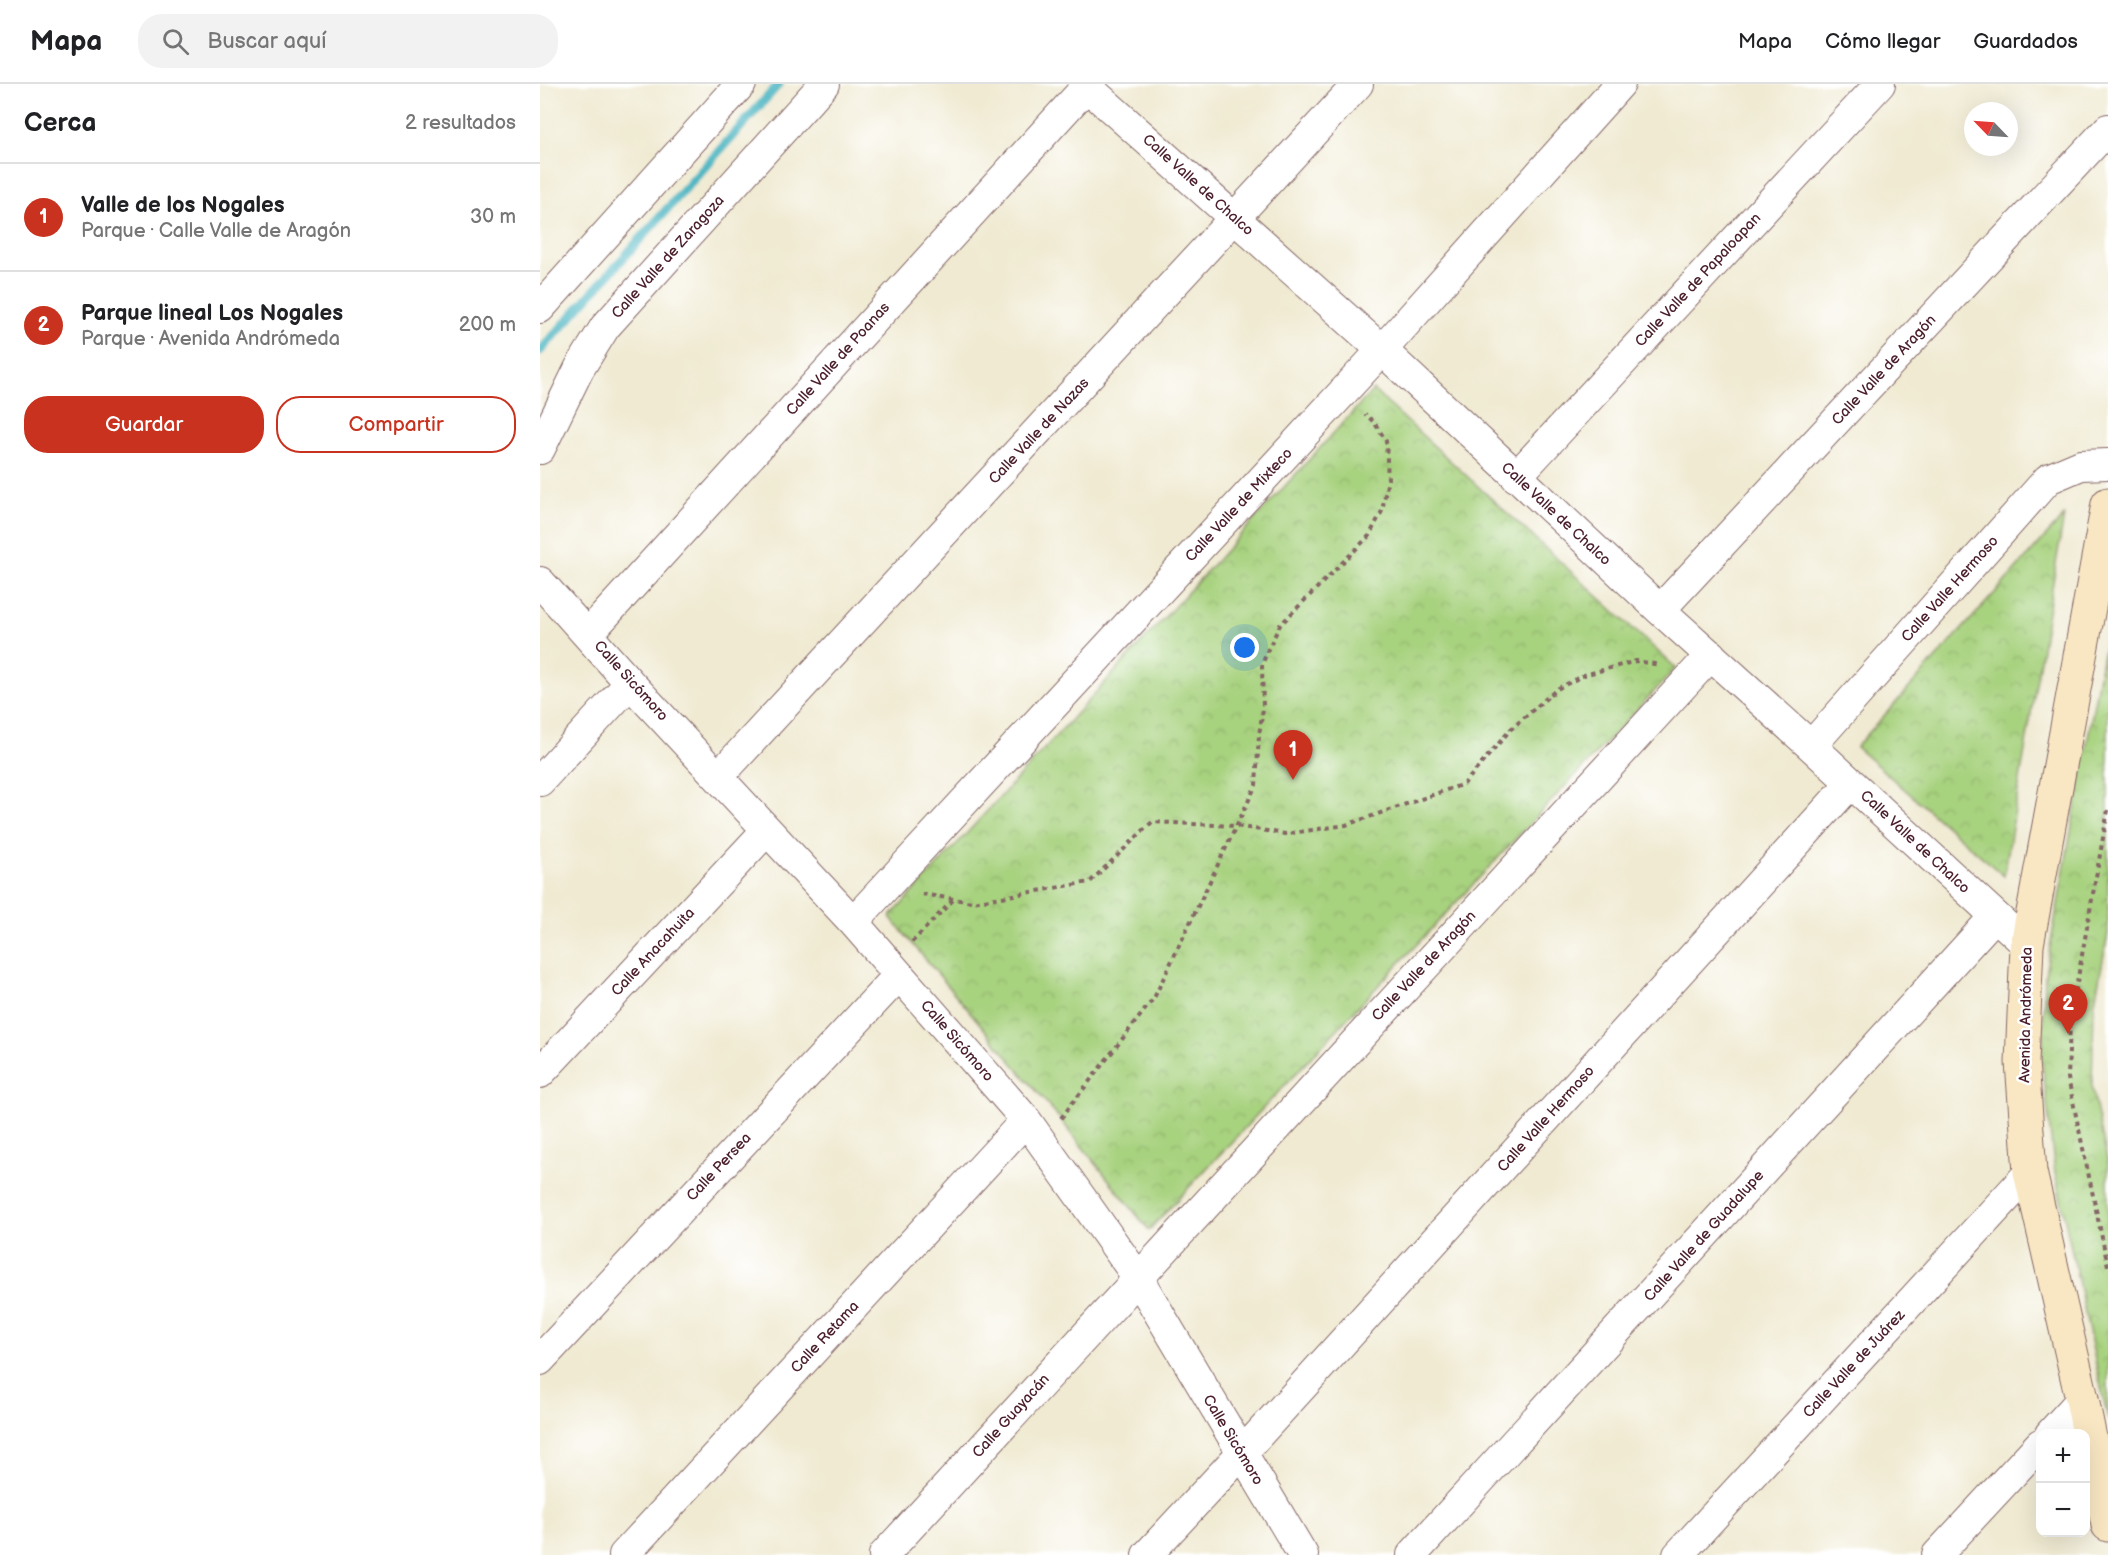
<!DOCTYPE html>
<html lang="es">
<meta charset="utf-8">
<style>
:root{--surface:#fff;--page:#f2f2f2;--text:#202124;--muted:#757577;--line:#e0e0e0;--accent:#c8321e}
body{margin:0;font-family:"Balsamiq Sans",sans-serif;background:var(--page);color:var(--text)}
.controls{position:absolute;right:18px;bottom:18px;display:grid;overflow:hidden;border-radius:12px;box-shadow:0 6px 24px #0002}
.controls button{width:54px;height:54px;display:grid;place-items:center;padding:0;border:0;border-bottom:2px solid var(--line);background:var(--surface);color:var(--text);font:30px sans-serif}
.compass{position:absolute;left:1424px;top:18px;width:54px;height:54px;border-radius:50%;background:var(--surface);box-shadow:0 6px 24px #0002;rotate:295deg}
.you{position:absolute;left:705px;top:564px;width:21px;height:21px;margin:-15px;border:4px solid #fff;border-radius:50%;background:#1a73e8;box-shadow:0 0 0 9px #1a73e833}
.badge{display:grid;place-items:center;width:39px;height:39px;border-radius:50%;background:var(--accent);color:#fff;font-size:20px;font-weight:700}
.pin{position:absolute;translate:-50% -50px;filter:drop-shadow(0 2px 3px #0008)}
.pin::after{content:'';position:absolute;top:32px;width:21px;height:18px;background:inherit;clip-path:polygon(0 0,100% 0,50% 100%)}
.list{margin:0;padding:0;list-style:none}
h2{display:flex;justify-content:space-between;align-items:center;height:78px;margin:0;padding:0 24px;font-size:26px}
h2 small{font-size:20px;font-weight:400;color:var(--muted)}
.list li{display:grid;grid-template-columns:39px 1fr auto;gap:18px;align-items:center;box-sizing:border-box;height:108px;padding:0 24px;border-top:2px solid var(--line)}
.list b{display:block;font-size:22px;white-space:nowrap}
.list p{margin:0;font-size:20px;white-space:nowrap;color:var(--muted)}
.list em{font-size:20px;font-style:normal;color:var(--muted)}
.actions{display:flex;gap:12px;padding:18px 24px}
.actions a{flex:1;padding:14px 0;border:2px solid var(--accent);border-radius:24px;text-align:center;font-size:21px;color:var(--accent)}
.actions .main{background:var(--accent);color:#fff}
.icon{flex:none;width:33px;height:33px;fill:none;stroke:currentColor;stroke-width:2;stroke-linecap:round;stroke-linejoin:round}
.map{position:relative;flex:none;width:1568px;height:1471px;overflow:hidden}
header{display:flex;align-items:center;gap:36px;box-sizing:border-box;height:84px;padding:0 30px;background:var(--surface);border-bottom:2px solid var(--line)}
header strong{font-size:28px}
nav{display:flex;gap:33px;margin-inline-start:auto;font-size:21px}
.search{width:420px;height:54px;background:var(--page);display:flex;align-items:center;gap:15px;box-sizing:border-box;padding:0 21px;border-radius:24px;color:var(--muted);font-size:22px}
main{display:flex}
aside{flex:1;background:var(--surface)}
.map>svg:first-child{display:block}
.park{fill:url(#park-crowns);stroke:#787854;stroke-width:1.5}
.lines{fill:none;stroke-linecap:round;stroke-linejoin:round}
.stream{stroke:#45b3c0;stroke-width:9}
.street-casing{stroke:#846665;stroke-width:32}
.secondary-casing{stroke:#846665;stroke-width:35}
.path{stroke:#846665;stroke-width:4;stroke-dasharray:4.5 4.5;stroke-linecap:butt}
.street{stroke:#fff;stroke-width:30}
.secondary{stroke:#f9e7c3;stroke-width:33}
.labels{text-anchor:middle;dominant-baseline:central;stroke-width:5;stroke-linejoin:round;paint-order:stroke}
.street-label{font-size:15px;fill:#4a1f2b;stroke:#fff}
</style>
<header>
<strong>Mapa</strong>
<div class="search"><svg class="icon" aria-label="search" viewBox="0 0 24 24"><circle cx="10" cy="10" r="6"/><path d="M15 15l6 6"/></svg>Buscar aquí</div>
<nav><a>Mapa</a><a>Cómo llegar</a><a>Guardados</a></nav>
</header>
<main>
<aside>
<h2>Cerca<small>2 resultados</small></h2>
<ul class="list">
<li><span class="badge">1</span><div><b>Valle de los Nogales</b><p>Parque · Calle Valle de Aragón</p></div><em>30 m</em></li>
<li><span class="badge">2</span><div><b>Parque lineal Los Nogales</b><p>Parque · Avenida Andrómeda</p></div><em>200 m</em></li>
</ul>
<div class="actions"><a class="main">Guardar</a><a>Compartir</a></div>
</aside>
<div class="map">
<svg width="1568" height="1471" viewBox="0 0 1568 1471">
<defs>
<pattern id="park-crowns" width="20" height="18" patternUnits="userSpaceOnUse" patternTransform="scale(1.5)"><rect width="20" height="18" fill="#a7d27e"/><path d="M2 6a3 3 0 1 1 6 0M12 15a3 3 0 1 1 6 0" fill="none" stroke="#91b46d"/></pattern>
</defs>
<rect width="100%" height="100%" fill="#fff"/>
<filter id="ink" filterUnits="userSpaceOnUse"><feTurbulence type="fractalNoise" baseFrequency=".0167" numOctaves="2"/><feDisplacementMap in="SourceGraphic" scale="12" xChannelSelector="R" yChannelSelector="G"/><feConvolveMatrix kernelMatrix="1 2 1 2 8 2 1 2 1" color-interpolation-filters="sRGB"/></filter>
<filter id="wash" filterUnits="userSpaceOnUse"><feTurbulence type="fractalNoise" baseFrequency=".008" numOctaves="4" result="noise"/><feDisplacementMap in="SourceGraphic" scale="24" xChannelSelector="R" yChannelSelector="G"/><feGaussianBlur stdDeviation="1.35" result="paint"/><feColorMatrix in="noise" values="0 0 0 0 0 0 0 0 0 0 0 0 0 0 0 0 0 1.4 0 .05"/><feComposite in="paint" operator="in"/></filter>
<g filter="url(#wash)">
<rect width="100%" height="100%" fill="#f0ead2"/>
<path class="park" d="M833 306 1136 584 609 1146 520 1035 350 833Z
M1524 432 1464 792 1316 663Z
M1568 542V850L1554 922 1552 1003 1568 1080V1336L1515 1089 1502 977 1505 891Z"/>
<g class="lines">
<path class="stream" d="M0 267 239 0"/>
</g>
</g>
<g filter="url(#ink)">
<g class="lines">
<g class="street-casing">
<path id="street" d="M544 0 842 266 1120 526 1271 662 1487 861
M0 224 201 0
M0 365 39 285 65 243 284 0
M976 393 1340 0
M0 498 90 599 313 838 486 1036 598 1194 763 1471
M1120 526 1568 45
M48 550 549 0
M1271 662 1508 395 1541 381 1568 380
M179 692 818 0
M0 697 90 599
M313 838 842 266 1080 0
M0 989 227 746
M0 1276 359 891
M1510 1350 1542 1315
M84 1471 486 1036
M344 1471 1171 571
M607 1471 701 1370 1311 699
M872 1471 1455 832
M1138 1471 1490 1088
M1397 1471 1500 1360"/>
</g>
<g class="secondary-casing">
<path id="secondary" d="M1568 420 1487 861 1482 978 1490 1088 1542 1315 1568 1441"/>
</g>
<path class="path" d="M1568 726 1530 938 1528 994 1568 1182
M382 810 432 818 550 798 612 738 696 742 745 750 806 741 924 700 971 645 1017 605 1044 591 1096 577 1120 581
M372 858 413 816
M521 1034 614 914 716 701 719 651 723 625 722 581 728 565 740 541 829 452 842 427 848 395 846 357 834 338 825 330"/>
<use href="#street" class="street"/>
<use href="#secondary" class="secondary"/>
</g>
</g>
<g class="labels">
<g class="street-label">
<text transform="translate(658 101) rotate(42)">Calle Valle de Chalco</text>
<text transform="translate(128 173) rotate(-48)">Calle Valle de Zaragoza</text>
<text transform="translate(1158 196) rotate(-47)">Calle Valle de Papaloapan</text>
<text transform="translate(298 275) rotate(-48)">Calle Valle de Poanas</text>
<text transform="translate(1344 286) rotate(-47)">Calle Valle de Aragón</text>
<text transform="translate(499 347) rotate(-47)">Calle Valle de Nazas</text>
<text transform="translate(699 421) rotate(-47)">Calle Valle de Mixteco</text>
<text transform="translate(1016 430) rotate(43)">Calle Valle de Chalco</text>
<text transform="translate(1410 505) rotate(-48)">Calle Valle Hermoso</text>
<text transform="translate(91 597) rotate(48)">Calle Sicómoro</text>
<text transform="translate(1375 758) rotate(43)">Calle Valle de Chalco</text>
<text transform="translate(113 868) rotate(-47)">Calle Anacahuita</text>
<text transform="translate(884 882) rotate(-47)">Calle Valle de Aragón</text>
<text transform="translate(1486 931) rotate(-89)">Avenida Andrómeda</text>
<text transform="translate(417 957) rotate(49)">Calle Sicómoro</text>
<text transform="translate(1006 1035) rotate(-48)">Calle Valle Hermoso</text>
<text transform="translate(179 1083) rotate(-47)">Calle Persea</text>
<text transform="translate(1164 1152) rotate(-48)">Calle Valle de Guadalupe</text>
<text transform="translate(285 1253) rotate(-47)">Calle Retama</text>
<text transform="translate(1314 1280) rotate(-47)">Calle Valle de Juárez</text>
<text transform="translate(471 1332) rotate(-48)">Calle Guayacán</text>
<text transform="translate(693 1356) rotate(59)">Calle Sicómoro</text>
</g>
</g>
</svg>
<div class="controls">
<button>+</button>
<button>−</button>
</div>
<svg class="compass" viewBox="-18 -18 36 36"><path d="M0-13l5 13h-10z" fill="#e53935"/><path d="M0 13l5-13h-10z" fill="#757577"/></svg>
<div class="you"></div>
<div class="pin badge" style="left:753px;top:696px">1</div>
<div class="pin badge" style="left:1528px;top:950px">2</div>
</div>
</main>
